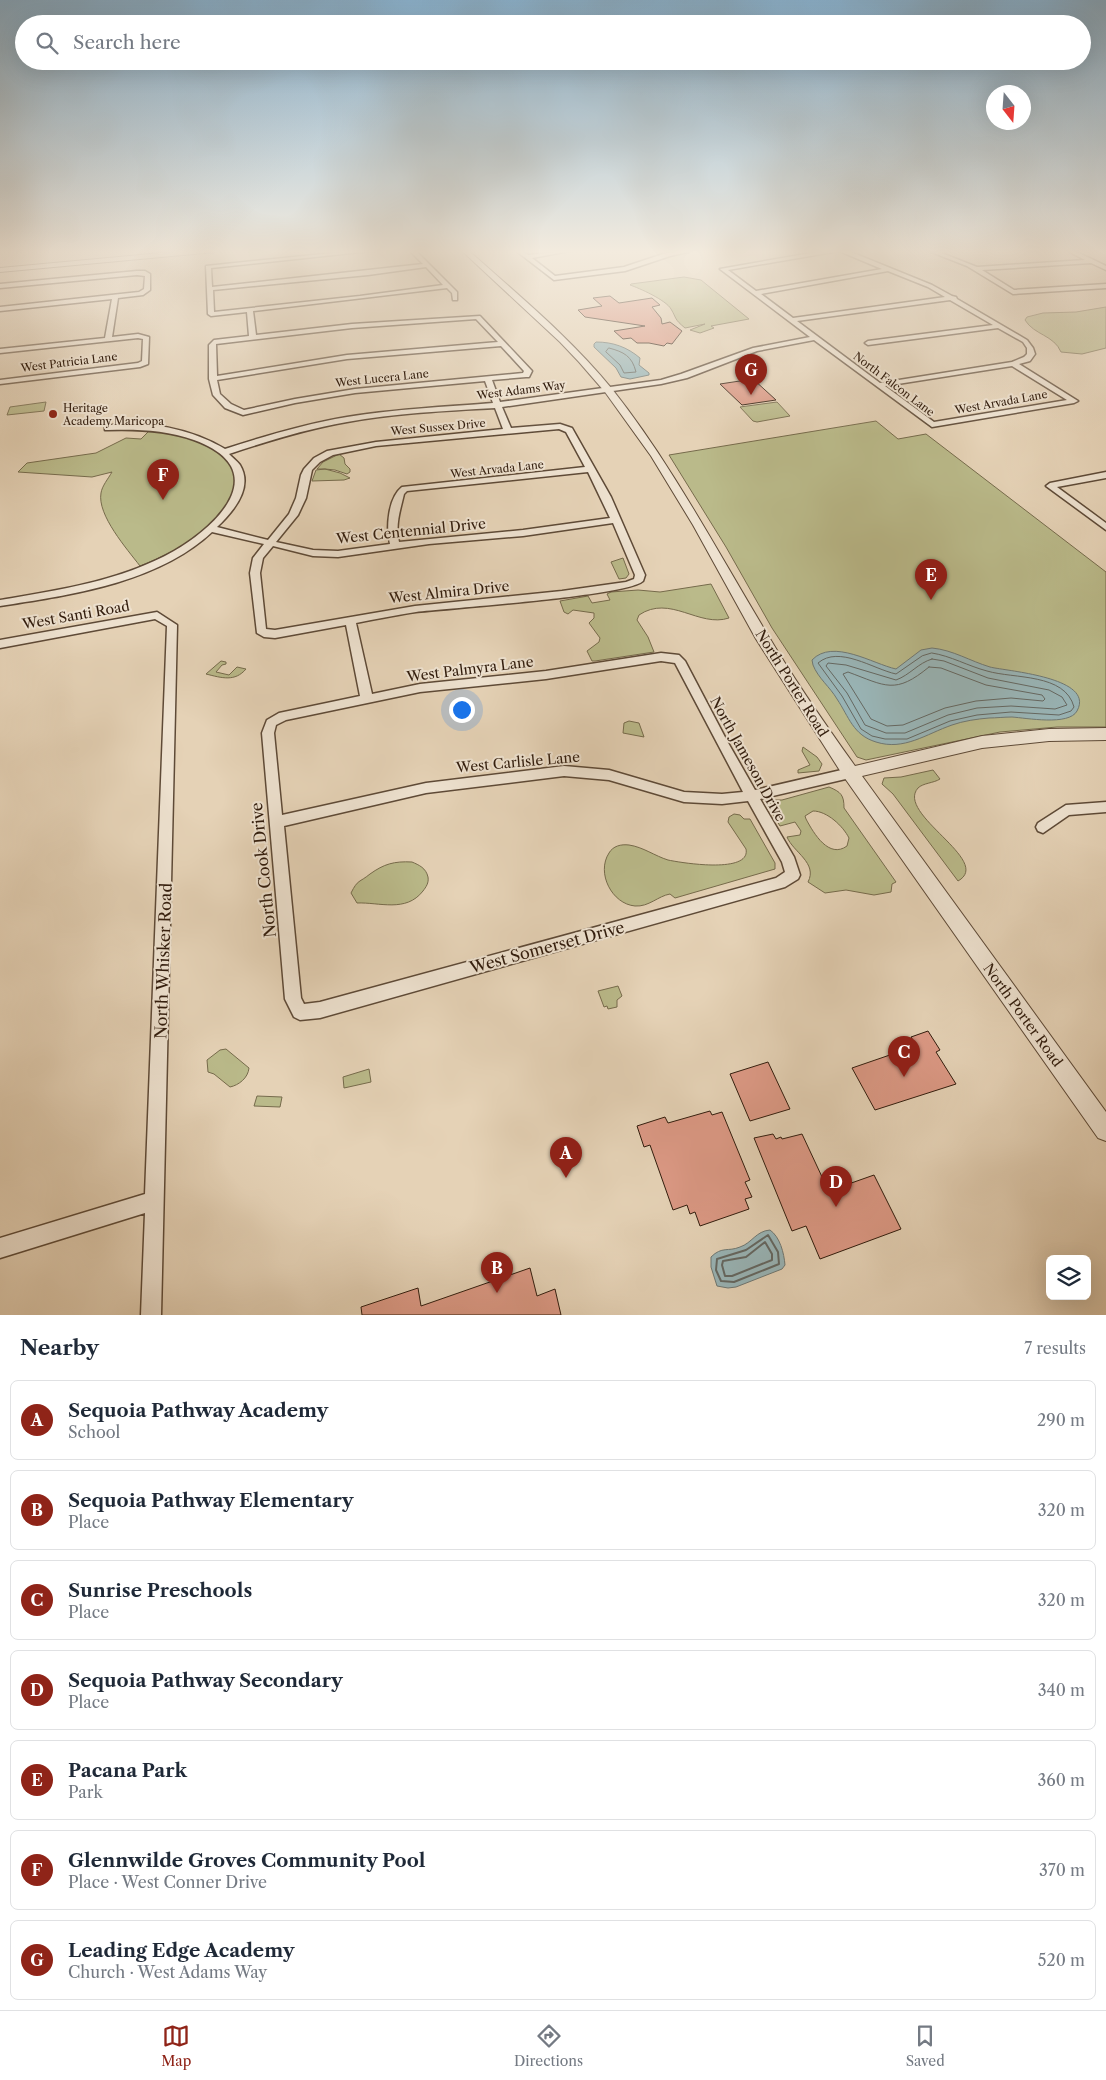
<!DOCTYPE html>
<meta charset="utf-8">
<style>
:root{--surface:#fff;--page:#f6f6f7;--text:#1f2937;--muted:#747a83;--line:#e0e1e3;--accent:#8f2418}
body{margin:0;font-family:"Libre Caslon Text",serif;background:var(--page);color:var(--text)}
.controls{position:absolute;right:15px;bottom:15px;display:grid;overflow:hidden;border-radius:8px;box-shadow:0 5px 20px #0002}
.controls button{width:45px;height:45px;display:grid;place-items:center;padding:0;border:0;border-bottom:1px solid var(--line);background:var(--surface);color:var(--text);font:25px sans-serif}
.compass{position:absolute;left:986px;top:85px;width:45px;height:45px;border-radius:50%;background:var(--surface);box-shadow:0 5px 20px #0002;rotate:163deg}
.you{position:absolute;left:461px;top:709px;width:18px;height:18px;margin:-12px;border:4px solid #fff;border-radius:50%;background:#1a73e8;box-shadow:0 0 0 8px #1a73e833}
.badge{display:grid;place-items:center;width:32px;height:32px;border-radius:50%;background:var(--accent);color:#fff;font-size:16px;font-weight:700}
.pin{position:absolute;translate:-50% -41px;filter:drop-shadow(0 1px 2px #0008)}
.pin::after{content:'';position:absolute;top:26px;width:18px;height:15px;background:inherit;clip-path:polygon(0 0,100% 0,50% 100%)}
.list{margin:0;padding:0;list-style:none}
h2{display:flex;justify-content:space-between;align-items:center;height:65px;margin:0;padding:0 20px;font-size:21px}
h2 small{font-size:16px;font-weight:400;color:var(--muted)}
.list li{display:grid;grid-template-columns:32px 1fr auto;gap:15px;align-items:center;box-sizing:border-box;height:80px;margin:0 10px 10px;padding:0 10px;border:1px solid var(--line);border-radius:8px}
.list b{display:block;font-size:19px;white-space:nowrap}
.list p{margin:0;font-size:16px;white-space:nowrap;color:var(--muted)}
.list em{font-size:16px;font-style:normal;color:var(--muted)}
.icon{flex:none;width:28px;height:28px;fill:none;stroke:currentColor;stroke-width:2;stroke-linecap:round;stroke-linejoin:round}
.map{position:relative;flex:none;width:1106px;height:1315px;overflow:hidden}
.search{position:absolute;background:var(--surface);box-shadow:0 5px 20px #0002;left:15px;right:15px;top:15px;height:55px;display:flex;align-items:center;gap:12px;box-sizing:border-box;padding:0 18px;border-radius:28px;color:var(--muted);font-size:19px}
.sheet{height:695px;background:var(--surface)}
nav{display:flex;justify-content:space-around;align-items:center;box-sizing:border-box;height:70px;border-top:1px solid var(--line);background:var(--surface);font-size:14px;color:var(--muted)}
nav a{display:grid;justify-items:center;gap:2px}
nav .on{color:var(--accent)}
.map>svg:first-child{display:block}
.green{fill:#baba8a;stroke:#766b4c;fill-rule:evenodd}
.water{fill:#99b5b7;stroke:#6f7873}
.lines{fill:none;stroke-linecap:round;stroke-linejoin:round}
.shore-far1{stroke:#656862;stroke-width:1}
.shore{stroke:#656862;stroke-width:2}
.building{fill:#dc9985;stroke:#311c0d}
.minor-casing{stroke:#5e4a37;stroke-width:3}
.tertiary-casing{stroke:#5e4a37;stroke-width:2}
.minor{fill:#eee2d0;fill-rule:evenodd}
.tertiary{fill:#eee2d0;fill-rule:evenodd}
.poi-dot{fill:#8f2418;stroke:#eee2d0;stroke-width:2}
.labels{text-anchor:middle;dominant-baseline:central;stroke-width:4;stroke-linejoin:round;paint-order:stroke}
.far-street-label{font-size:11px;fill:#311c0d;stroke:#eee2d0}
.far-poi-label{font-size:11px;fill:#311c0d;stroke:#eee2d0;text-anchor:start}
.street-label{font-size:14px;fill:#311c0d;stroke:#eee2d0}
.near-street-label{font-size:16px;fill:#311c0d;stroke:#eee2d0}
</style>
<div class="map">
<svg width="1106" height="1315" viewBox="0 0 1106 1315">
<rect width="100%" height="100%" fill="#e5d2b6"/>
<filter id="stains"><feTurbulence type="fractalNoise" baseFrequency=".004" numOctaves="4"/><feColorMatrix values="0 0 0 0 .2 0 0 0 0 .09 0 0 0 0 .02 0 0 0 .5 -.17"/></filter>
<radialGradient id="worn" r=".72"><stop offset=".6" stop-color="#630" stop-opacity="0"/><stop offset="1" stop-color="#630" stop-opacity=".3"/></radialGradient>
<path class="green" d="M684 277 701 280 749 319 711 326 714 328 700 333 690 330 705 324 685 328C674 319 677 319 671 309 666 300 639 288 630 285L631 284Z
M1106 307V348L1082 354 1061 352C1054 335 1034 335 1025 320L1027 317 1043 313 1076 312Z
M46 402 44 411 7 415 10 407Z
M777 402 790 416 757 422 753 421 740 407Z
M876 421 898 439 926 434 1106 572V727H1057L1000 732 866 760 857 757 772 628 726 547 669 455Z
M150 430C189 434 262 455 225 509 205 537 170 554 140 566 127 549 97 515 101 493 102 486 108 479 112 472L92 477 18 472 27 463 96 453 126 438 141 439Z
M339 454 344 458 345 464 350 469V472L347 474 335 470 325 469 340 473 350 478 344 480 312 481 316 470 325 469H317L323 462Z
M623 558 629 574 626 578 619 579 611 562Z
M711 584 729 618C699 628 670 594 639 615L637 620 648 637 654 652 595 661H592L587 651 599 642 600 638 589 623 594 618V613L573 610 568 614 564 612 560 601 588 596 592 603 610 600 607 594 611 592 638 590 660 592Z
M221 661 226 662V664L222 665 216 672 229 675 237 667 246 669C235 682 222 678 206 674Z
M629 721 639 723 644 737 623 733 624 723Z
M803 747 817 757 822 764 819 771 798 773V770L810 765 802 751Z
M933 770 940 779C934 783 923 783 918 788 895 814 994 861 958 881L893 794 882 784 884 778 901 777Z
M829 787C841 792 844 795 844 808L896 882 892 884 891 892 874 895 846 890 825 893 808 882C818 863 793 852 787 837L800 835 801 831 795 822 780 826 769 808 771 800H782ZM813 811C827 811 843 826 849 838L847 846C829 859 814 834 806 819L805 816Z
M734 814 740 815 744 819H750L775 863V869L675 898 670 894C658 896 649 907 635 906 612 904 596 873 609 853 613 846 621 844 629 845 643 847 655 856 668 860 682 863 751 874 746 849L728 822 729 817Z
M412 862C419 865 426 868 428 877 429 883 426 887 423 891 406 913 379 902 357 903L351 893C358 879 359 883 370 874 384 864 394 861 412 862Z
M618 986 622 996 617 1000V1007L608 1009 607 1006 604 1007 598 991Z
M226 1049 249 1068C248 1078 239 1085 230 1087L214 1074 208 1072 207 1060 220 1050Z
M369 1069 371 1082 344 1088 343 1077Z
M257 1096 282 1097 280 1107 254 1106Z"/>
<path class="water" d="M596 342C613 342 627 347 640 358L639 365 649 373V375L630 379 621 377 616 368 594 347V344Z
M932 648C953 650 970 661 990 667 1005 671 1096 677 1077 711 1069 726 1026 718 1012 717 1004 717 996 718 989 718 977 719 963 721 952 725 926 734 904 751 876 742 853 735 849 717 837 699 830 687 818 678 813 665L812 660C833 638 873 664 896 669L921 650Z
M770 1230C780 1237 784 1253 785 1265L782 1269 736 1287 728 1288 717 1286 711 1267V1257C722 1246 728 1252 740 1247 752 1243 756 1231 770 1230Z"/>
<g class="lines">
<path class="shore-far1" d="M609 348C624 352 632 356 636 372L624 373 620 365 606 352Z
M932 653C951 656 968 666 987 671 1014 679 1065 673 1074 707L1071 711 1059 715 1011 712 977 715 950 721 907 739H885L872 736 861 729 842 696 818 663C839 645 873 669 896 674L922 656Z
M932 659 944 661 988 678 1049 690 1062 697 1067 705 1055 709 1011 706 977 708 948 715 905 733H886L865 725 847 693 826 666 828 663 846 665 896 680C910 675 918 663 932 659Z
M929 667 941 668 986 685 1042 695 1045 699 1043 701 1011 698 976 701 945 708 903 725 887 726 871 719 843 674 848 672C886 686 895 695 929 667Z"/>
<path class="shore" d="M768 1235 778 1252 779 1264 734 1282 721 1281 716 1270 717 1259 746 1250Z
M765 1242 772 1254V1260L732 1276H725L722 1265 723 1261 746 1257Z"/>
</g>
<path class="building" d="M610 296 619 303 652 298 660 305 652 307 661 318 662 324 670 322 682 331 672 344 667 343 664 346 649 343H637L631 338 623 339 614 331 645 326 585 317 578 310 602 306 593 298Z
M753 379 776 400 742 405 720 384Z
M928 1031 940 1050 936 1052 956 1084 875 1110 852 1068 916 1046 911 1037Z
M768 1062 790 1109 750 1121 730 1074Z
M710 1111 712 1115 722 1112 750 1180 745 1182 752 1197 745 1199 749 1209 700 1226 695 1212 690 1214 687 1205 673 1210 650 1145 644 1147 637 1126 665 1117 668 1123Z
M773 1134 776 1139 781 1137 782 1139 802 1134 823 1179 840 1187 874 1175 901 1229 820 1259 806 1226 792 1231 754 1138Z
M530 1268 537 1296 555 1289 561 1315H362L361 1307 418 1288 421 1306Z"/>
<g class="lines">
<g class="minor-casing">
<path id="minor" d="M362 250H380L211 268 212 287 423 264 409 250H415L457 292V300H453L452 293 447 288 253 311 256 335 352 324 480 316 532 371 529 377H526L492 380 500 402 661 380 681 374 753 348 810 337 720 269 828 250H846L932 285 952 296 956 297 957 299 1027 340 1033 348 1035 354 1030 361 1019 364 1078 401 1074 403 932 427 814 340 757 351 687 378 661 384 502 407 511 428 560 424 572 428 611 497 645 575 643 581C628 596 450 608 416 612 396 615 376 619 356 623L372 694 420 684 546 671 661 653 679 655 685 661 727 741 755 790 850 768 855 770 856 773 855 776 850 778 760 799 794 857 800 875 798 879 785 887 320 1018 300 1020 294 1017 285 999 262 733 267 720 279 713 360 696 346 625 275 638 264 637 257 633 250 573 253 558 264 544 212 532C158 583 70 595 0 606V600C59 590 121 581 174 551 221 524 273 469 194 440 166 430 137 429 108 430H105V426C144 419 192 429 225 449 265 436 305 424 347 417 395 409 445 407 493 403L485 381 355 393 295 403 243 415 225 408 213 395 209 379V345L214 340 249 336 247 312 211 316 208 314 206 266ZM839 251 882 269 756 291 728 270ZM426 267 443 285 360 296 214 312 213 290 368 275ZM888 271 928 287 945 297 793 318 761 294ZM950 300 993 325 868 341 865 343 868 345 998 328 1023 342 1027 348V354L1024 357 1012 362 880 383 797 321ZM476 319 498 342 347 355 217 376 216 344 352 328ZM501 346 524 371 523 373 355 389 295 399 244 410 231 404 220 394 217 380 347 359ZM1012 366 1067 400 934 422 885 386ZM495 408 503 429 376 442 327 451 314 458 304 469 301 475 296 498 289 514 268 540 217 527C232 513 254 488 240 465 237 461 232 457 229 454 268 441 306 429 347 422 395 413 445 411 495 408ZM559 429 566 432 585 467 402 487C388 498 386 528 390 544L338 551 313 550 276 542 298 515 306 498 312 470 320 462 333 455 376 446ZM588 472 610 518 523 530 399 542C395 525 400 511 404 494L407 491ZM613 523 635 575 634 579 626 582 562 591 415 606 275 630 266 629 260 573 263 558 273 546 313 556 338 557 429 544 523 536ZM661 661 675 663 743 792 722 794 684 792 609 770 564 766 426 783 282 815 274 733 276 725 286 720 420 692 546 679ZM564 776 609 780 684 802 722 804 748 801 782 862 785 872 776 878 320 1002 304 1004 301 998 284 826 426 793Z
M515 250H521L528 255 575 250 532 258 555 276 624 267 669 252 697 250 670 256 625 271 554 280Z
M926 250H934L977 267 1085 260 1066 250H1073L1106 266V270L1091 263 982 270 1014 290 1106 284V288L1013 294 967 266Z
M137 271H145L150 274V290L143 295 118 298 112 337 138 334 149 337 148 364 140 367 0 384V380L138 363 142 361 143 339 138 338 0 353V349L105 338 112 299 0 311V307L139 292 144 289 145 276 137 275 0 288V284Z
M1106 472V478L1057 487 1106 523V530L1046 486 1050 483Z
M157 612 177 625 161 1315H141L145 1213 0 1258V1238L145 1194 167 626 155 619 0 648V640Z
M1106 802V812L1069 815 1043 833 1038 831 1036 827 1038 823 1066 805Z"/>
</g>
<g class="tertiary-casing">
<path id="tertiary" d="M194 250H218L215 252 0 272V268Z
M461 250H468C517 294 570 337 612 389 673 466 718 553 769 637 795 681 825 724 855 766L982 736 1049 729 1106 728V740L1049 741 982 748 862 776 1106 1112V1141L1098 1138 844 777 756 639 693 525 651 456 605 392 579 362 560 342Z"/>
</g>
<use href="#minor" class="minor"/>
<use href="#tertiary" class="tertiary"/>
</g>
<linearGradient id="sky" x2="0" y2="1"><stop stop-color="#88b4d4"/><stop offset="0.58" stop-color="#f3ebde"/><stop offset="1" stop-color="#f3ebde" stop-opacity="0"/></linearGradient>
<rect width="1106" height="434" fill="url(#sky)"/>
<circle class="poi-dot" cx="53" cy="414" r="5"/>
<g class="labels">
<g class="far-street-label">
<text transform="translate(69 362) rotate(-7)">West Patricia Lane</text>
<text transform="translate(382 378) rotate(-6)">West Lucera Lane</text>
<text transform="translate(894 384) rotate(37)">North Falcon Lane</text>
<text transform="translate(521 390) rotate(-7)">West Adams Way</text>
<text transform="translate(1001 402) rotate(-10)">West Arvada Lane</text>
<text transform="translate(438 427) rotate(-5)">West Sussex Drive</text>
<text transform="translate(497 469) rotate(-6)">West Arvada Lane</text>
</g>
<g class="far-poi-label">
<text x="63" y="408">Heritage<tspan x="63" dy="13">Academy Maricopa</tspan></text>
</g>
<g class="street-label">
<text transform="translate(411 531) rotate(-6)">West Centennial Drive</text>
<text transform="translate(449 592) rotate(-6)">West Almira Drive</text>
<text transform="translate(76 615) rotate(-10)">West Santi Road</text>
<text transform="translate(470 669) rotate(-7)">West Palmyra Lane</text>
<text transform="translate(792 683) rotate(58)">North Porter Road</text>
<text transform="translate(748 759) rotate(61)">North Jameson Drive</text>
<text transform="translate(518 762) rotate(-5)">West Carlisle Lane</text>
<text transform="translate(1023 1015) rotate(54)">North Porter Road</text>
</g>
<g class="near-street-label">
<text transform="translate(263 870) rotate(-96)">North Cook Drive</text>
<text transform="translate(547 947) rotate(-15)">West Somerset Drive</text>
<text transform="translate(163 961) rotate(-88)">North Whisker Road</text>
</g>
</g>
<rect width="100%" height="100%" filter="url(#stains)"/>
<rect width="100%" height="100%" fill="url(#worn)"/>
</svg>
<div class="controls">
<button><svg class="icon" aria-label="layers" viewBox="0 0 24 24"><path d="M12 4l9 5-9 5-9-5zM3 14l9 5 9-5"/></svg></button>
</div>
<svg class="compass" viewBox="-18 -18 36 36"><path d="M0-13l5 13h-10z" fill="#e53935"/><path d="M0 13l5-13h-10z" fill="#747a83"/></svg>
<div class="you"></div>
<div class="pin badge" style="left:566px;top:1178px">A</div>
<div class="pin badge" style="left:497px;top:1293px">B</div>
<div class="pin badge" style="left:904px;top:1077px">C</div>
<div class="pin badge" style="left:836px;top:1207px">D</div>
<div class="pin badge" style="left:931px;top:600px">E</div>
<div class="pin badge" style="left:163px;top:500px">F</div>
<div class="pin badge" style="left:751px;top:395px">G</div>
<div class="search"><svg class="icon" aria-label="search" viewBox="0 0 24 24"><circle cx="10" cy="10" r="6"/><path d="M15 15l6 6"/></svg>Search here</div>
</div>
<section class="sheet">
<h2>Nearby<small>7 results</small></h2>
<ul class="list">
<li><span class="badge">A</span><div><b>Sequoia Pathway Academy</b><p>School</p></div><em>290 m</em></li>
<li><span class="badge">B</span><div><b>Sequoia Pathway Elementary</b><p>Place</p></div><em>320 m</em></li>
<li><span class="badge">C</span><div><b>Sunrise Preschools</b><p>Place</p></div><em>320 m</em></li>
<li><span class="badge">D</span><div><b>Sequoia Pathway Secondary</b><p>Place</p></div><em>340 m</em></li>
<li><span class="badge">E</span><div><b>Pacana Park</b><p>Park</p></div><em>360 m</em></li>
<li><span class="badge">F</span><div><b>Glennwilde Groves Community Pool</b><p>Place · West Conner Drive</p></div><em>370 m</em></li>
<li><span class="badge">G</span><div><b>Leading Edge Academy</b><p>Church · West Adams Way</p></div><em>520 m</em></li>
</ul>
</section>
<nav>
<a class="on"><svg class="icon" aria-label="map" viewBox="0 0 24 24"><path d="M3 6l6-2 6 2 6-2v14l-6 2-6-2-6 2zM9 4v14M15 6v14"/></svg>Map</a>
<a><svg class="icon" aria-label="directions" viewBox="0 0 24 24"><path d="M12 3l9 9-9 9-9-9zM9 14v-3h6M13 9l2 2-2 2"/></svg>Directions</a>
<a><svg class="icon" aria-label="saved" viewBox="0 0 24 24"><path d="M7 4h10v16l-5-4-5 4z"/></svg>Saved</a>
</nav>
